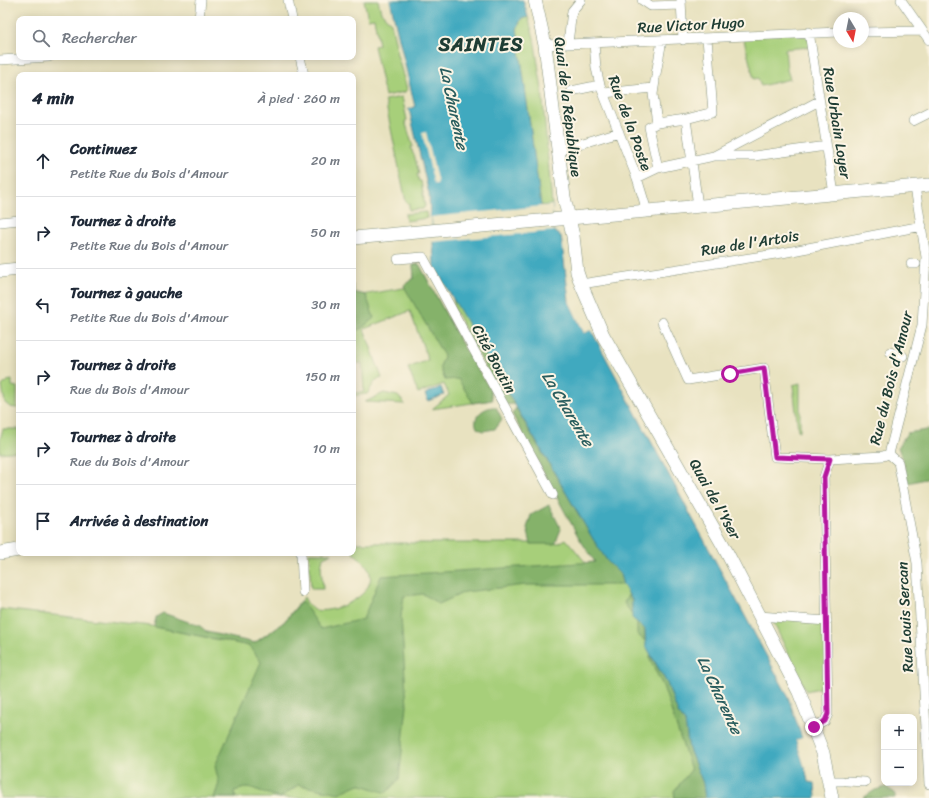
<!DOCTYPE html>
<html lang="fr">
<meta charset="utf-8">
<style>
:root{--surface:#fff;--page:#f6f6f7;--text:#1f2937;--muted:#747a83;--line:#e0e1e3}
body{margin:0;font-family:Sriracha,sans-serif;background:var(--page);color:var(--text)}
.controls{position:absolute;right:12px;bottom:12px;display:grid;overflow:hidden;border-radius:8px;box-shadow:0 2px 10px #0003}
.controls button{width:36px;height:36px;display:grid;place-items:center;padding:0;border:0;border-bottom:1px solid var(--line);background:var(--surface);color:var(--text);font:20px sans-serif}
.compass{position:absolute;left:833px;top:12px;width:36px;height:36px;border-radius:50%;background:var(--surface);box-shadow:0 2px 10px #0003;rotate:170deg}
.stop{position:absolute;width:12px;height:12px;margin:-9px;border:3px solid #b5179e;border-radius:50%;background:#fff}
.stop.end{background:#b5179e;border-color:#fff;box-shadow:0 1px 4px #0008}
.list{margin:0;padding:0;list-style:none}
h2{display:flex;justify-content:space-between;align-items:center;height:52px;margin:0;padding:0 16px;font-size:17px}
h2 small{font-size:13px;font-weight:400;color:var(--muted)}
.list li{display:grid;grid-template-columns:26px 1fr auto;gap:12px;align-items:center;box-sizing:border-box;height:72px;padding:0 16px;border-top:1px solid var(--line)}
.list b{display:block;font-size:15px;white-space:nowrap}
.list p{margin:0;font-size:13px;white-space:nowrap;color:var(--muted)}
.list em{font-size:13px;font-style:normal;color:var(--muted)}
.icon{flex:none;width:22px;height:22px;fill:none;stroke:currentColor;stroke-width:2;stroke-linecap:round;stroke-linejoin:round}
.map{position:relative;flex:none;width:929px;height:798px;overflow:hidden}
.search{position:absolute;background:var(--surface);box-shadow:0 2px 10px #0003;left:16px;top:16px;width:340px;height:44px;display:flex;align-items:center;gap:10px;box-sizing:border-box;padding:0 14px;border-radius:8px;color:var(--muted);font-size:15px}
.panel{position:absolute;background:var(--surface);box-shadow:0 2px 10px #0003;left:16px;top:72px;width:340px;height:484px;border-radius:8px}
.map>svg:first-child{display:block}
.green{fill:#a7cf7a;stroke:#638657}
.forest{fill:#85b26a;stroke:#52784f}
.water{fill:#3fa9bf;stroke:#2f737a}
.pier{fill:#e8e2c0}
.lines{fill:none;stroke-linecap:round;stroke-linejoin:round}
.street-casing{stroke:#84907a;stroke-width:10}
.secondary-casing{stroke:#84907a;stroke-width:14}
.street{stroke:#fff;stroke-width:9}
.secondary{stroke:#fff;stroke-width:13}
.route{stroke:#b5179e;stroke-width:5}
.labels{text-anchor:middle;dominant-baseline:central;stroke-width:4;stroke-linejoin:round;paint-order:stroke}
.street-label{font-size:15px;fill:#1f3d34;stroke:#fcf5e5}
.water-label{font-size:16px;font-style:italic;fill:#295d5e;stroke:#fcf5e5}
.district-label{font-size:19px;font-weight:bold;letter-spacing:1px;fill:#1f3d34;stroke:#fcf5e5}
</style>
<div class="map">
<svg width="929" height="798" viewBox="0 0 929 798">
<rect width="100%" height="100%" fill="#fcf5e5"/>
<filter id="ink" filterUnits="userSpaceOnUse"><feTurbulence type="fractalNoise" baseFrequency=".025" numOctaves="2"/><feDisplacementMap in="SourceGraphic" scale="8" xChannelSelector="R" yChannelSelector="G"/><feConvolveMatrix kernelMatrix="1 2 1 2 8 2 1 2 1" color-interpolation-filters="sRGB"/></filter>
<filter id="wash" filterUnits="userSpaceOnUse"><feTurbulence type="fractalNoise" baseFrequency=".012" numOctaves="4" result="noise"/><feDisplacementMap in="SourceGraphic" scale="16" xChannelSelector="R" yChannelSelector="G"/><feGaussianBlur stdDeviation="0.9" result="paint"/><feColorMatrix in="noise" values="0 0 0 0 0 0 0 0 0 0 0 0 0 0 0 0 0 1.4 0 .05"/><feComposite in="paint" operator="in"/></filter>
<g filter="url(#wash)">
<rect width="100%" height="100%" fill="#e8e2c0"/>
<path class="green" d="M364 0H378L381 12 391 23 397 50 396 51 407 89 405 92 385 96 374 46 379 45 374 18 368 19Z
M528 17 534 38 542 90 552 205 541 206 517 29 521 19Z
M809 32 811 47 785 49 787 70 790 79 761 86 758 78 754 79 743 36Z
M402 97 407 120 405 121 413 147H411L413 154H414L419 174H417L419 181H421L425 206 423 209 409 210V204L406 202 385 100Z
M426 212 427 218 406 221 405 214Z
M419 264 492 400 432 409 449 395 444 384 418 393 408 368 428 360 410 311 364 329 382 378 376 380 367 394 353 396V393L364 392 362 363 353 364V285L356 296 415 286 413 265Z
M453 298 475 335 470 338 454 309Z
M12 380V386L17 387V408L10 407 5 403 2 386 7 381Z
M800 383V431L798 430 793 385Z
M384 393 398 396 405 404 365 402Z
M3 429H19V451L0 453V439Z
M566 539 586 563 608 562 620 574 645 629 646 646 667 683 705 798H0V609L151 626 250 646 284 622 304 597C306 601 308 605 311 608 326 620 405 588 353 553V543H559Z
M309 553H332L323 557 321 567 323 589H311Z
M771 617 827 621 824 687 806 691Z"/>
<path class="forest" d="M419 264 459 339 490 389 492 400 473 403 458 379 445 380 440 367 444 356 405 288 404 285 414 278 413 265Z
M353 292 366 295 374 318 362 328 353 332Z
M475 335 514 404 505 405 470 338Z
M492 407H496L502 419 495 429 483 431 477 428C472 417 482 409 492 407Z
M516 408 593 539 608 562 620 574 623 585H525L465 592 439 604 423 594 404 596 401 616 407 706 399 779 386 793 359 784 339 793 298 785 280 798 249 787 234 791 236 798H214L219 783 215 766 261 662 250 646 154 627 156 617 163 613 200 626 207 632 255 643 284 622 302 601 321 629 363 619 381 576 595 562 579 538 512 414Z
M926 430H929V478L908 483 904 465 898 447 907 433Z
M549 505 561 529 555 544H531L527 528 531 515Z
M628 595 632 600V614L624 603Z
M637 622 645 629V641L637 634Z
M650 655 667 683 678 713 685 722 689 749 703 783 705 798H675L674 791 691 770 663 686 650 660Z
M886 787 895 793V798H863L875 790Z"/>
<path class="water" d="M390 0H523L528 17 521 19 517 29 541 206 552 205 554 231 561 236 569 301 584 333 591 330 787 694 802 738 796 740 806 771 808 782 815 783 816 798H705L703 783 689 749 685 722 678 713 667 683 646 646 645 629 632 618V600L623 585 620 574 608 562 593 539 434 266 432 219 430 217 429 194 409 109 415 107Z
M441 387 444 395 428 401 425 394Z"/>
<path class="pier" d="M426 132 438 184H434L422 133Z
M552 205 554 231 432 242 433 231 432 219 430 217Z
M569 301 572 302 585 331 590 328 591 330 584 333Z
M802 738 803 740 798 741 808 770 806 771 796 740Z"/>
</g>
<g filter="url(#ink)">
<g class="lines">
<g class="street-casing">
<path id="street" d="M288 0 292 19
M642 0 651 6 680 5
M681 0 683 40
M901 0 929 40
M199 19 201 0
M809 32 834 194
M863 32 922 31
M568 43 572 11 581 0
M594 43 596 68 600 85 637 178 647 211
M545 45 839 32
M300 57 304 75
M0 60 49 57
M656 74 662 40
M655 81 653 94 657 123 649 127 658 168
M571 91 600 85
M604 93 653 88
M686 119 698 206
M913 121 929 113
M657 123 686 119 713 112 707 38
M557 151 619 132
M716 156H754L826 146
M637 178 658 168 714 156 819 101
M0 222 19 220
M398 259 423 257 553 495
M911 264H916
M581 284 782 253 922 226
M662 322 688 380 764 368 775 457 830 459
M890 352 903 356
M889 454 898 462 917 563 929 784
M301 553 303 592
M759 616 827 621
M814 727 825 721 828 714 824 477 830 459 883 456 889 454 922 325 926 257 915 187
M829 781H842
M847 781 865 782"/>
</g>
<g class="secondary-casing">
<path id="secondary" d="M535 0 545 45 564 197 573 236 577 272 581 284 603 335 723 545 799 692 823 753 832 798
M353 238 929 185
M0 271 19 269
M0 553 19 550"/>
</g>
<use href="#street" class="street"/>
<use href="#secondary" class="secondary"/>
</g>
</g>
<g class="lines" filter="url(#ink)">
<path class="route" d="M730 374 764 368 775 457 830 459 824 477 828 714 825 721 814 727"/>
</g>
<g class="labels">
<g class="street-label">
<text transform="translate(691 25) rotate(-3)">Rue Victor Hugo</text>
<text transform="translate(568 107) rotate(83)">Quai de la République</text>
<text transform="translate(630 123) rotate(70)">Rue de la Poste</text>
<text transform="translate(837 123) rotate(81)">Rue Urbain Loyer</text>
<text transform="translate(750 243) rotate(-9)">Rue de l'Artois</text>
<text transform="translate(494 359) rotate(62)">Cité Boutin</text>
<text transform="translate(891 378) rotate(-76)">Rue du Bois d'Amour</text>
<text transform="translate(715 499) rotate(61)">Quai de l'Yser</text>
<text transform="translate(905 617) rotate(-93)">Rue Louis Sercan</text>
</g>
<g class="water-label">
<text transform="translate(454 108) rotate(78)">La Charente</text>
<text transform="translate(568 409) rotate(59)">La Charente</text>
<text transform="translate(720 695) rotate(65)">La Charente</text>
</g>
<g class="district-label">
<text x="481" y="44">SAINTES</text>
</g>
</g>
</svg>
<div class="controls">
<button>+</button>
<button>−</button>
</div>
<svg class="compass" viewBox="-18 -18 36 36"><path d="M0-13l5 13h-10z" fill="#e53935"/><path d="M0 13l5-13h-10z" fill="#747a83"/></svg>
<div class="stop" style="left:730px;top:374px"></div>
<div class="stop end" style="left:814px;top:727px"></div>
<div class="search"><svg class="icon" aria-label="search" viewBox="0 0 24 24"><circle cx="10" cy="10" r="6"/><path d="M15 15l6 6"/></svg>Rechercher</div>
<section class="panel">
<h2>4 min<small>À pied · 260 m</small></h2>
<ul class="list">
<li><svg class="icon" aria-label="ahead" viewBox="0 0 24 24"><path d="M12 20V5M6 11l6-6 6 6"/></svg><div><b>Continuez</b><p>Petite Rue du Bois d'Amour</p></div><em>20 m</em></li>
<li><svg class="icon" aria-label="right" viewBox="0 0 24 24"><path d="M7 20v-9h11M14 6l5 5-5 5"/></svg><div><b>Tournez à droite</b><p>Petite Rue du Bois d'Amour</p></div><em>50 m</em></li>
<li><svg class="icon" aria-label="left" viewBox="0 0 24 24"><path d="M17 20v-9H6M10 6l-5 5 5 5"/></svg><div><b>Tournez à gauche</b><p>Petite Rue du Bois d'Amour</p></div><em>30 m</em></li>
<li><svg class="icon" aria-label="right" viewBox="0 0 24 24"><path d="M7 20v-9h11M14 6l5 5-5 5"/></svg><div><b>Tournez à droite</b><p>Rue du Bois d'Amour</p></div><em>150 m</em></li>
<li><svg class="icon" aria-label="right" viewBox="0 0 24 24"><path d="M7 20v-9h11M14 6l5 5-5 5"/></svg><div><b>Tournez à droite</b><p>Rue du Bois d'Amour</p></div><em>10 m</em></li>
<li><svg class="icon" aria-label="arrive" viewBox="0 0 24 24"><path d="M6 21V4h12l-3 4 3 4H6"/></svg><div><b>Arrivée à destination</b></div></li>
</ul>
</section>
</div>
